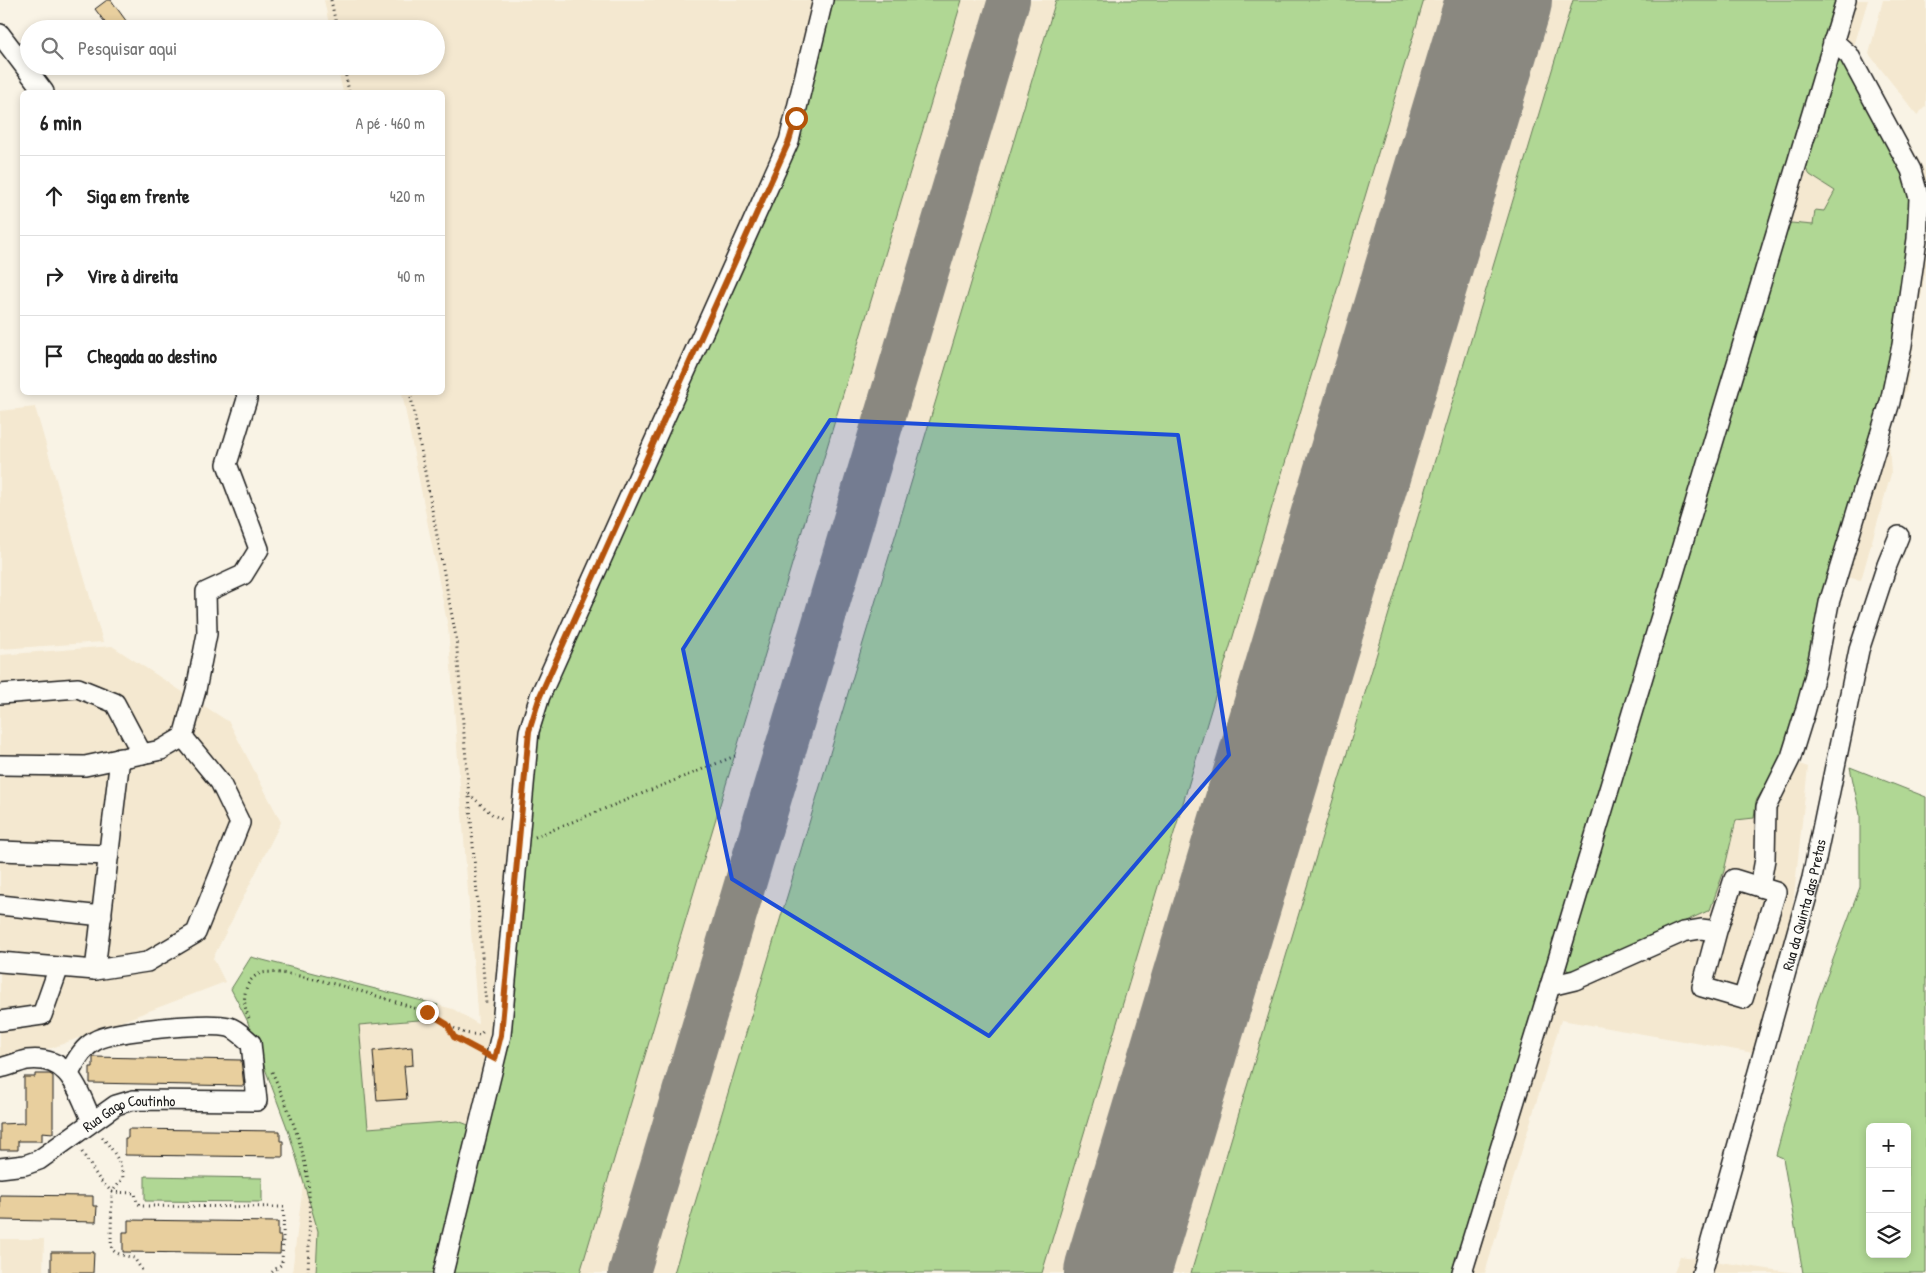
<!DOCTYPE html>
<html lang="pt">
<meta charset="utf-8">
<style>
:root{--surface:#fff;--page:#f2f2f2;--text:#222;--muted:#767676;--line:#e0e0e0}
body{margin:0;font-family:"Patrick Hand",sans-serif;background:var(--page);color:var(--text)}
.controls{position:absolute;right:15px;bottom:15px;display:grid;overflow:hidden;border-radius:8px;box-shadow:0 2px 8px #0003}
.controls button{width:45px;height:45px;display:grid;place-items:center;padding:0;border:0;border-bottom:1px solid var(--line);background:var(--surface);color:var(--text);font:25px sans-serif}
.stop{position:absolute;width:15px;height:15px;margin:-11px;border:4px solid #b45309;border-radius:50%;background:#fff}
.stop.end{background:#b45309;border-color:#fff;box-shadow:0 1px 5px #0008}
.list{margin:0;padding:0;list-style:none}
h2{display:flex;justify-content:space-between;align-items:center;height:65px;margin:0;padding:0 20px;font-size:21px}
h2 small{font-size:16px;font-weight:400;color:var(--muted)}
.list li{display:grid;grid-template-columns:32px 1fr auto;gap:15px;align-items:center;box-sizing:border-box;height:80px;padding:0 20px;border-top:1px solid var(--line)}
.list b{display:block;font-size:19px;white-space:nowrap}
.list em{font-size:16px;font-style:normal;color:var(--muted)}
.icon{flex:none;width:28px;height:28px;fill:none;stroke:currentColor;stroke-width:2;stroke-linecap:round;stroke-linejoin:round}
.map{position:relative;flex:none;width:1926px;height:1273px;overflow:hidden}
.search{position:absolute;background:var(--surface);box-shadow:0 2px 8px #0003;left:20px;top:20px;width:425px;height:55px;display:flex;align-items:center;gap:12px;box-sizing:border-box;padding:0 18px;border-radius:28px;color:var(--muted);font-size:19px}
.panel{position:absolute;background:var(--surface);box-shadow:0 2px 8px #0003;left:20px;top:90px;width:425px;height:305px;border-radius:8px}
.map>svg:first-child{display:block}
.built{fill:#f4e8d0}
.green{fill:#b0d794;stroke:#667a58;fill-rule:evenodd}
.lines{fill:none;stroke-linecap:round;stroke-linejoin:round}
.taxiway{stroke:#8a8880;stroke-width:42}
.runway{stroke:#8a8880;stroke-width:106}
.building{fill:#e8cf9e;stroke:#1c1c1c}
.minor-casing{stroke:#1c1c1c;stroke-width:22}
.path{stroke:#1c1c1c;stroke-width:3;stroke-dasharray:1 4;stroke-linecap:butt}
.minor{stroke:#fdfcf7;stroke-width:19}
.route{stroke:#b45309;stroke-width:6}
.marked{fill:#1d4ed8;fill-opacity:0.2;stroke:#1d4ed8;stroke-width:4;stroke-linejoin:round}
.labels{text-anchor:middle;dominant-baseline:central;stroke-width:4;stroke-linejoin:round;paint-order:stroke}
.street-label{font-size:15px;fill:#1c1c1c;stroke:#fdfcf7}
</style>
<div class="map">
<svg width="1926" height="1273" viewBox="0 0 1926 1273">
<rect width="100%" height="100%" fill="#f9f3e5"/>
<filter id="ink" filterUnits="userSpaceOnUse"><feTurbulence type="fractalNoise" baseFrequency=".02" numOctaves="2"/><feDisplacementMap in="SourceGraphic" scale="10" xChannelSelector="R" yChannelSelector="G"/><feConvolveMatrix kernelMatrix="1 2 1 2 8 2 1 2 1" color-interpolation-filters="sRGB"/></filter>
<g filter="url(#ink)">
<path class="built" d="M324 0H1868L1854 46 1926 173V267L1906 390 1888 428 1891 474 1861 580 1841 576 1796 763 1808 767 1791 923 1754 1053 1561 1020 1485 1273H292L303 1185 289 1133 247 1020 231 989 251 957 453 1009 478 1024 448 627 402 393 442 392V92H343L337 66H436V29H330Z
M1883 0H1926V106L1917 115 1869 54Z
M35 407 103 642 0 649V411Z
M112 646 229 722 281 822 213 958 225 982 52 1048 36 1050 0 1060V655Z
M0 1239H44L43 1273H0Z
M1680 1256 1795 1273H1674Z"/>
<path class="green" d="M828 0H962C833 424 707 849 580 1273H451L503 1058 536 747 549 695 789 156Z
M1056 0H1424L1042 1273H674Z
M1573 0H1838L1453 1273H1191Z
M1836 56 1847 65 1906 169 1914 200 1893 361 1803 699 1783 758 1756 801 1754 818 1736 820 1724 871 1710 910 1579 969 1568 971 1564 964 1785 230 1791 223 1813 225 1815 210 1824 211 1835 191 1810 175 1804 166 1808 149 1819 134 1814 123Z
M1850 767 1926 797V1273H1803L1783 1158 1776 1155 1818 1000 1860 887V815ZM1870 1127H1907V1254H1870Z
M251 957 438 1005 430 1019 359 1025 368 1128 458 1121 471 1126 435 1273H316L318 1231 289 1133 247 1020 231 989Z
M145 1176 262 1178V1202L145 1201Z"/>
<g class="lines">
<path class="taxiway" d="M629 1273 1009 0"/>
<path class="runway" d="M1117 1273 1499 0"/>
</g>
<path class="building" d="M107 0H111L132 29H110L95 9Z
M412 1047 413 1065 404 1066 407 1099 377 1101 373 1051Z
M93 1057 241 1060 244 1086 90 1083V1067H93Z
M35 1074H50L53 1076V1133L42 1132V1141H18V1150H0V1124L24 1123V1077H35Z
M128 1129 280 1131V1141H283V1157L125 1155V1138H128Z
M0 1195 93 1196V1206H97L96 1222 0 1220Z
M128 1220 278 1222V1236H281L280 1254 123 1252V1232H128Z
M51 1252H94L93 1273H51Z"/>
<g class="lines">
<g class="minor-casing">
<g id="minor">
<path d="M0 34 44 92"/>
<path d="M0 694 78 688 115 703 142 754"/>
<path d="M0 765 85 766 161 750 183 737 196 690 207 634 206 592 243 575 259 549 227 464 247 399 246 392"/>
<path d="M0 851 109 855"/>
<path d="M1760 887 1765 859 1766 807 1791 757 1805 712 1816 671 1829 603 1890 402 1902 345 1917 239 1919 198 1911 170 1849 55 1833 41"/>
<path d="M0 905 102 916"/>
<path d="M0 962 95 970 147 962 196 933 240 823 220 782 183 737"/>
<path d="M95 970 120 758"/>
<path d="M1550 986 1575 980 1683 932 1701 929 1717 931 1734 879 1776 892 1743 999 1702 987 1717 931"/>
<path d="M0 1021 42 1015 59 967"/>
<path d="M0 1068C9 1066 18 1062 27 1060 70 1055 77 1089 92 1121"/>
<path id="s1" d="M0 1168 25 1165 39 1160 116 1105 133 1100 257 1101 251 1043C245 1038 237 1029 229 1027 209 1022 112 1030 95 1041 82 1048 76 1061 69 1073"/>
<path d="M443 1273 501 1035 529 731 540 696 789 141 823 0"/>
<path d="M1462 1273 1550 986 1846 0"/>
<path id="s2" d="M1702 1273 1812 878 1859 650 1887 565 1899 536"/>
</g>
</g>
<path class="path" d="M331 0 337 29
M344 66 349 92
M410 392 456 637 486 1004
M469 794 493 815 504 820
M535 837 735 756
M249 1018C242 1004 242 982 259 974 280 964 399 1002 425 1012 438 1017 449 1027 462 1032 467 1034 474 1034 480 1035L484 1030
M448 1025 454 1037 480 1051
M272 1072C289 1109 306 1151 309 1192 310 1219 309 1246 308 1273
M102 1137C113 1150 121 1161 123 1178L112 1192
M82 1152 99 1179 112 1192C112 1200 110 1246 112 1249 116 1255 128 1256 134 1258L144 1273
M112 1192 135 1193 137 1203 142 1206 284 1207 282 1264 271 1273"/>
<use href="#minor" class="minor"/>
</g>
</g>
<g class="lines" filter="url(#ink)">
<path class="route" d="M427 1012 447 1024 454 1037 495 1059 501 1035 529 731 540 696 789 141 796 118"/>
</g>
<path class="marked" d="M830 420 1178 435 1229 755 989 1036 732 879 683 649Z"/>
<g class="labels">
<g class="street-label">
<text stroke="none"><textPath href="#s2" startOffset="382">Rua da Quinta das Pretas</textPath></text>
<text stroke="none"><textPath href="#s1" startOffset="145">Rua Gago Coutinho</textPath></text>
</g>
</g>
</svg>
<div class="controls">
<button>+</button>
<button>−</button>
<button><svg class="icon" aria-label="layers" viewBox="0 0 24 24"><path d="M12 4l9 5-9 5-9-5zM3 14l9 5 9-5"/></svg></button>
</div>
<div class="stop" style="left:796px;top:118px"></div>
<div class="stop end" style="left:427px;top:1012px"></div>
<div class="search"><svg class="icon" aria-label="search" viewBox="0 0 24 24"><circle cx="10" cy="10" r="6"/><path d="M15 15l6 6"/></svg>Pesquisar aqui</div>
<section class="panel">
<h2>6 min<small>A pé · 460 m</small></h2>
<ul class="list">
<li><svg class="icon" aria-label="ahead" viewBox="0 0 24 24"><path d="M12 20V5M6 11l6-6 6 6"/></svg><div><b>Siga em frente</b></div><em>420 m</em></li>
<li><svg class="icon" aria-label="right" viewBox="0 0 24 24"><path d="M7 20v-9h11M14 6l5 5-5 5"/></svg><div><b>Vire à direita</b></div><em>40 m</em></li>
<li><svg class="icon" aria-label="arrive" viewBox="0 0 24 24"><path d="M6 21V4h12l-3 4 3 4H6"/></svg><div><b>Chegada ao destino</b></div></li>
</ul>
</section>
</div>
